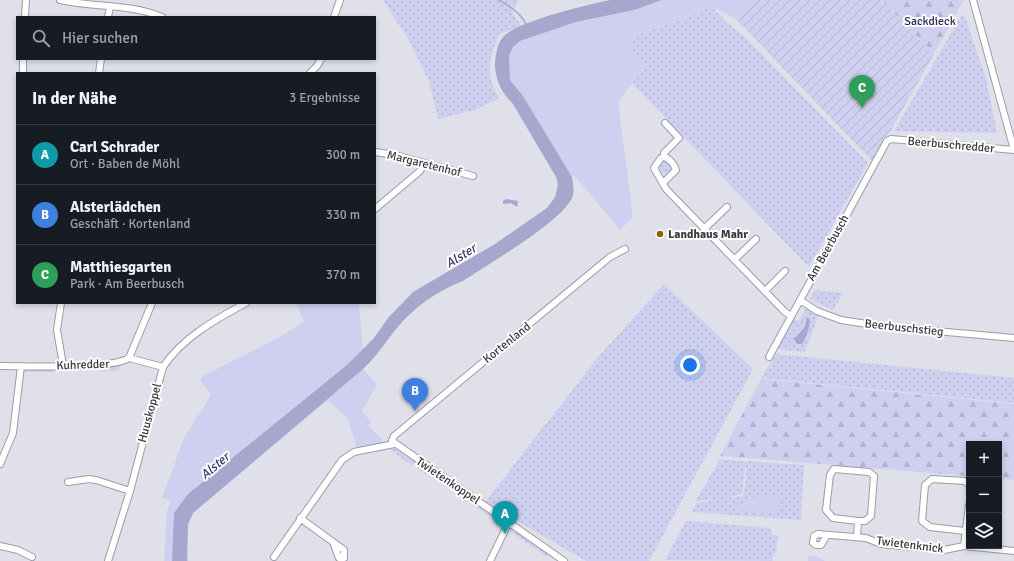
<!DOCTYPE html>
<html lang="de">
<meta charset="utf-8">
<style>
:root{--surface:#171b24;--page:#20242c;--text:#f1f3f6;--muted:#9ea1a6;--line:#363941;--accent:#8e6009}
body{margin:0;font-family:Signika,sans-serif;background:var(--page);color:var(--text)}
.controls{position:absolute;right:12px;bottom:12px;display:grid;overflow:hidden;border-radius:0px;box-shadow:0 2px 6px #0003}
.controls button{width:36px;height:36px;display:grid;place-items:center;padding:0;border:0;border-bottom:1px solid var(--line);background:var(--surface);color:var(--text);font:20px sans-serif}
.you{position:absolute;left:690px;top:365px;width:14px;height:14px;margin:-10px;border:3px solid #fff;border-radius:50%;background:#1a73e8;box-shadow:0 0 0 6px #1a73e833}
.badge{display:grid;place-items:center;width:26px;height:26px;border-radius:50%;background:var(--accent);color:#fff;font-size:13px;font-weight:700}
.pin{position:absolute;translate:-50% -33px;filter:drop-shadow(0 1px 2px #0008)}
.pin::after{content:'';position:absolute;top:21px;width:14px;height:12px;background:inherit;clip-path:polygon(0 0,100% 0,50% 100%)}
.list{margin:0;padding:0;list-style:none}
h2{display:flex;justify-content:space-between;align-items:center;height:52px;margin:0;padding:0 16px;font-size:17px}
h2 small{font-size:13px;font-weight:400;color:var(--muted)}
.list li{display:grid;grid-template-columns:26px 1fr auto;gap:12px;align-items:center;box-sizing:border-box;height:60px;padding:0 16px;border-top:1px solid var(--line)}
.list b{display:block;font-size:15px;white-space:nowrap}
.list p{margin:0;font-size:13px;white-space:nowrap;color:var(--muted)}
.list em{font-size:13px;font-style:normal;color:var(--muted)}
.icon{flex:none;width:22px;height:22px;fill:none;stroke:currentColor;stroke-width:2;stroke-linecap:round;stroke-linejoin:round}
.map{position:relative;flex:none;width:1014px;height:561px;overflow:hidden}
.search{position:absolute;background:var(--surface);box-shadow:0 2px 6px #0003;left:16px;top:16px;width:360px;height:44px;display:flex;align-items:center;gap:10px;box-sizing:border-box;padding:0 14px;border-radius:0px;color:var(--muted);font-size:15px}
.panel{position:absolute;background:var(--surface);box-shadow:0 2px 6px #0003;left:16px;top:72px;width:360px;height:232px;border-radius:0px}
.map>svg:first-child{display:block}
.grass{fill:url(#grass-dots);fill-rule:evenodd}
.forest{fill:url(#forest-firs)}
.park{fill:#cfd0ef}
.garden{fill:url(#garden-furrows)}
.water{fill:#a7a7cd}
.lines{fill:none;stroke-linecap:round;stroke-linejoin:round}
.stream{stroke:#a7a7cd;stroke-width:1.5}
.minor-casing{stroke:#9c9ca6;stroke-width:8}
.minor{stroke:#fff;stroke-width:6}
.poi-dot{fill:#8e6009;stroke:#fff;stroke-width:1.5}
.labels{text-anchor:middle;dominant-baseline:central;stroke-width:4;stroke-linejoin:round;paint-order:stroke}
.park-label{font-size:12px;fill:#2c2857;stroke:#fff}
.street-label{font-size:12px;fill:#39393d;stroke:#fff}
.poi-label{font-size:12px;font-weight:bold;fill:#39393d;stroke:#fff;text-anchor:start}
.water-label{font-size:13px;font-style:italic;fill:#3e3a6c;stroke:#fff}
</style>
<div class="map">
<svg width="1014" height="561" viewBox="0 0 1014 561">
<defs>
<pattern id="grass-dots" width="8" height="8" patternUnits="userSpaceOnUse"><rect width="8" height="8" fill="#cfd0ef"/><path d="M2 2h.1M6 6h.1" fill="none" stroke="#b2b3ce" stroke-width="1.8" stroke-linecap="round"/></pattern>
<pattern id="forest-firs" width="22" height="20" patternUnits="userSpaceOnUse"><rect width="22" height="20" fill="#cfd0ef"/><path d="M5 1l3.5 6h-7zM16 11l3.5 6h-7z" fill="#b2b3ce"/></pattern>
<pattern id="garden-furrows" width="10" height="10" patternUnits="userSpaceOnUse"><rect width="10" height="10" fill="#cfd0ef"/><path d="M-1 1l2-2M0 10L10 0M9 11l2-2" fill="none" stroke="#b2b3ce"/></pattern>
</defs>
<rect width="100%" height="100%" fill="#dfe0ea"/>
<path class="grass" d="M383 0H519L512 13 522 26 499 34C489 61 484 71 499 98L475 110 438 119 429 81 410 42Z
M712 7 727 23 745 37 868 163 809 267 632 83 645 67 628 44 638 35Z
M962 15 965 17 986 79 997 133 894 131Z
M659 168a6 6 0 1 1 12 0a6 6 0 1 1-12 0Z
M664 284 753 369 649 561H586L485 502 599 356Z
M815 290H816L843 293 833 310 810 299Z
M806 308 818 316 805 352 777 349 792 318 799 321ZM805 321 810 322 805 339 797 334 804 328Z
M776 354 1014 378V403L761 378Z
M119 366 120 370 99 371V367Z
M54 368V372H24L26 369Z
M391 447H395L415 462 412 466 391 450Z
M720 459 746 462 742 494 724 499 696 501Z
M746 461 804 465 801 520 692 512 696 503 743 496 746 480Z
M419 465 435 475 434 479 417 469Z
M463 493 502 520V525L460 496Z
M686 521 770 528 772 534 778 537 776 552 772 557 773 561 665 560Z
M511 529 516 530 548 553 546 556 508 530Z"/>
<path class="forest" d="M882 0H964L934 54Z
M761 379 1014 404V480L999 479V444H969V476L720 456Z"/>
<path class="park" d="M662 0H750L735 18 712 7 638 35 629 44 645 67 618 102 633 217 620 230 574 175 572 177 523 96 510 80 509 56 513 47 520 41 576 22 634 10Z
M296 303H359L363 349V369L377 385 362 411 371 422 368 425 382 439 381 444 357 449 348 419 328 400 193 513C187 525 182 548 189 561H164L167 511 171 501 162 498 184 438 211 395 200 380 203 376 276 339 304 322Z
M779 494 778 513 737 509 738 504 754 498Z
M816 556 825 561H808V557Z"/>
<path class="garden" d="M750 0H882L934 54 873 162 735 18Z"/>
<path class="water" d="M610 0H662L634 10 576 22 520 41 513 47 509 56 510 80 523 96 572 177C573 184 575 191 572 198 560 223 488 264 463 281 437 291 414 307 396 329 385 343 376 357 363 369L193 513 188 524 187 561H172L174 513 188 494 347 365 374 338 388 318 413 292 495 244 547 208 555 197 558 184 556 177 513 104C501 92 495 80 495 63 496 54 497 44 503 37 517 21 587 5 610 0Z
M506 199 518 201 517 207 511 203 503 204V201Z
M807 318H809C811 325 806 338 802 344H797L794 339 804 328Z"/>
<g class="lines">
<path class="stream" d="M499 0C510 7 522 13 527 27"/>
<g class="minor-casing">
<path id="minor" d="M60 0C96 8 128 3 162 17
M973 0 1014 150
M25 17 26 0
M108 17 110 7
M334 17 340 0
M23 73V59
M99 73 101 59
M310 73 317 66 321 59
M665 123 679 138 664 153V157L661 158 654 168 666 189 785 312 791 316
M375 152 395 155 473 176
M663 183 676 170C675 165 669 158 664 157
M375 209 420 171 424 163
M704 229 727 207
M735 259 756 239
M765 291 785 271
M800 300 817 311 841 320 880 326 1014 338
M61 303 57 330 63 365
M769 357 887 141 891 139 1014 150
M129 358 152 303
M0 366C27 366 109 370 129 358L163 367
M0 464 13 433 21 366
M68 482 89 479 96 480 130 491
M300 518 344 550V558H339L333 542
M965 531 930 527 922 521 925 485 932 479 965 481 969 485
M827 535 821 545H816L813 543 814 536 818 534 866 538 881 544 944 550 964 546 1014 551
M857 537 858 521H865L871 516 874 476 869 472 834 469 830 475 826 510 833 518 858 521
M0 546 18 550 32 557
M964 546 969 505
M274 557 342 460 354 452 394 444
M108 561 130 491 163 367C182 338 216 319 246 303
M490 561 509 522
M564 561 392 441 394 436 610 257 625 249"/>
</g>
<use href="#minor" class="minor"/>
</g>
<circle class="poi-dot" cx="660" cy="234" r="4"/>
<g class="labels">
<g class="park-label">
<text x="930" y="21">Sackdieck</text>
</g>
<g class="street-label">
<text transform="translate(951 145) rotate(5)">Beerbuschredder</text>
<text transform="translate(424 164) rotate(14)">Margaretenhof</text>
<text transform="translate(828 248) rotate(-61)">Am Beerbusch</text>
<text transform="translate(904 328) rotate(6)">Beerbuschstieg</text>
<text transform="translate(507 343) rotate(-39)">Kortenland</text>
<text transform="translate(83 365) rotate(-2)">Kuhredder</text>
<text transform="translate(150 413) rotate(-75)">Huuskoppel</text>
<text transform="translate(448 481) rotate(34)">Twietenkoppel</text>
<text transform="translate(910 545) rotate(7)">Twietenknick</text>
</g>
<g class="poi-label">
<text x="668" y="234">Landhaus Mahr</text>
</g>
<g class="water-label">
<text transform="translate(461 256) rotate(-32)">Alster</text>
<text transform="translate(215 466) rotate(-40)">Alster</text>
</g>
</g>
</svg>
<div class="controls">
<button>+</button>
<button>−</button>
<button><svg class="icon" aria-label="layers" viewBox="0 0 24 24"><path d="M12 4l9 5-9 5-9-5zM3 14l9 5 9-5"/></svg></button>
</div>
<div class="you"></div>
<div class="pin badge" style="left:505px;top:534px;background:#0f9aa8">A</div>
<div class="pin badge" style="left:415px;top:411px;background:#3f7fe0">B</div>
<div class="pin badge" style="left:862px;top:108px;background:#2e9e5b">C</div>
<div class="search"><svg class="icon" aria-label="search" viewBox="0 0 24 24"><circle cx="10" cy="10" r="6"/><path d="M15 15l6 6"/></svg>Hier suchen</div>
<section class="panel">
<h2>In der Nähe<small>3 Ergebnisse</small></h2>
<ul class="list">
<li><span class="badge" style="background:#0f9aa8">A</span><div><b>Carl Schrader</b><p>Ort · Baben de Möhl</p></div><em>300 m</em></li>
<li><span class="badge" style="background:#3f7fe0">B</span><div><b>Alsterlädchen</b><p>Geschäft · Kortenland</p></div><em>330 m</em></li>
<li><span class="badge" style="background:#2e9e5b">C</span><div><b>Matthiesgarten</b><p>Park · Am Beerbusch</p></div><em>370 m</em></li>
</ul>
</section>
</div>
